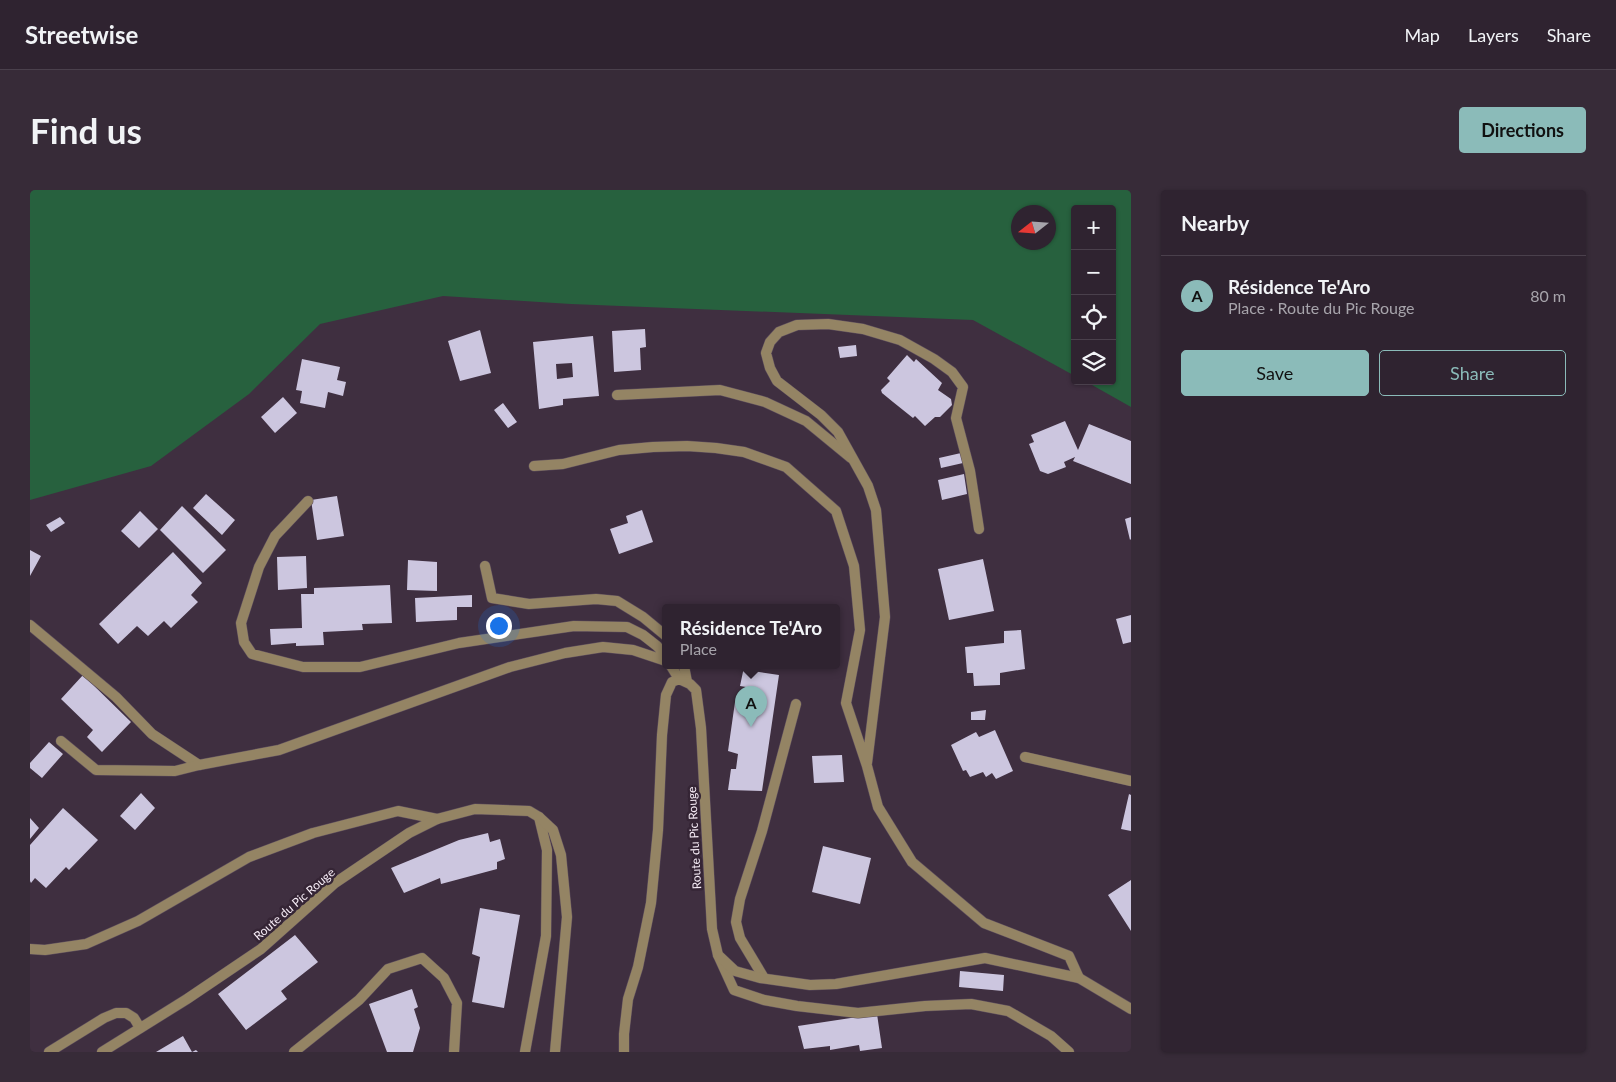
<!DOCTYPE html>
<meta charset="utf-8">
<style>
:root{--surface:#2f2330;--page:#372b38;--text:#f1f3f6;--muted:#a7a4ab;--line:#4a404c;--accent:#8bbbb9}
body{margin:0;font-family:Lato,sans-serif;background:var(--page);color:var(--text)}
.controls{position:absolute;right:15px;top:15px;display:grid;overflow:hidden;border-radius:5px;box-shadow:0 1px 4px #0004}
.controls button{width:45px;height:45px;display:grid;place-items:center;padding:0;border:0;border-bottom:1px solid var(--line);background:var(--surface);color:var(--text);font:25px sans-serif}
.compass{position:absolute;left:981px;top:15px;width:45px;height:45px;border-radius:50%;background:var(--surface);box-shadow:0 1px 4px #0004;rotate:253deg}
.you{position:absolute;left:468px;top:435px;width:18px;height:18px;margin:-12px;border:4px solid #fff;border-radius:50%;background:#1a73e8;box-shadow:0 0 0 8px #1a73e833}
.badge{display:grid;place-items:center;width:32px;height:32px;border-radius:50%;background:var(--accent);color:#111;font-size:16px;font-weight:700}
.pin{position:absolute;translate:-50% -41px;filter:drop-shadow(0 1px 2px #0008)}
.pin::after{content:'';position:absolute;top:26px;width:18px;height:15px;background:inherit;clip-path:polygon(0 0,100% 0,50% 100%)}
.popup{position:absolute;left:632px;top:414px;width:178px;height:65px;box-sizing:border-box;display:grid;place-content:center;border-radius:5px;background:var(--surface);filter:drop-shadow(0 1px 4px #0005);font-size:16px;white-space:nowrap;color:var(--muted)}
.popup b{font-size:19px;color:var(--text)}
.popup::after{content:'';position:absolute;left:50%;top:100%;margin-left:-10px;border:10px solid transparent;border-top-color:var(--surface)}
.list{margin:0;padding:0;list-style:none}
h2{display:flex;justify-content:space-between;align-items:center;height:65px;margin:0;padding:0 20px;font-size:21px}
h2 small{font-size:16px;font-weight:400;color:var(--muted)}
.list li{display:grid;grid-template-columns:32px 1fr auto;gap:15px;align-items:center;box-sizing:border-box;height:80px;padding:0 20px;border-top:1px solid var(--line)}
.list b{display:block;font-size:19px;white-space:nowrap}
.list p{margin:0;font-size:16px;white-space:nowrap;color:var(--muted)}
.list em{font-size:16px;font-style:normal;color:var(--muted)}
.actions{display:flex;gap:10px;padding:15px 20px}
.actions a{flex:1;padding:11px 0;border:1px solid var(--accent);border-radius:5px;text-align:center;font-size:18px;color:var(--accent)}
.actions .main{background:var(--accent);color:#111}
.icon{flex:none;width:28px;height:28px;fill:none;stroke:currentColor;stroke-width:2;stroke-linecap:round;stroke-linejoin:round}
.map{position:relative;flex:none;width:1101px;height:862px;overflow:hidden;border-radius:5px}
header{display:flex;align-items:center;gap:30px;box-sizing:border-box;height:70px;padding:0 25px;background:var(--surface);border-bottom:1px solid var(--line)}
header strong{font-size:24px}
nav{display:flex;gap:28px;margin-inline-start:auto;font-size:18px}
.intro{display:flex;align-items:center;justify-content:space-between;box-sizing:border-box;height:120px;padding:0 30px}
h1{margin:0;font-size:35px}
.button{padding:12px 22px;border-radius:5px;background:var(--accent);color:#111;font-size:18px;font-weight:700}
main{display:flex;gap:30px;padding:0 30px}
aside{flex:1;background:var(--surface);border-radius:5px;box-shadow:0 1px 4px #0004}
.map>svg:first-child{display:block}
.green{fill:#27613e;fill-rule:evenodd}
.building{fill:#ccc6df;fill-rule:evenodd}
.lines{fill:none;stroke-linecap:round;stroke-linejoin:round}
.service-casing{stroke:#5d4e5d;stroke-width:11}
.minor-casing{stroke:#5d4e5d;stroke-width:11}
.tertiary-casing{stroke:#5d4e5d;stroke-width:11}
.service{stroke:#948464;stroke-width:10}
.minor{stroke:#948464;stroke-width:10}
.tertiary{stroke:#948464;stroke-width:10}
.labels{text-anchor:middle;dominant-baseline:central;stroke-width:5;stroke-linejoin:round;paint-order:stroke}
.street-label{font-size:12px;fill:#f8eef8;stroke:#352535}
</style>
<header>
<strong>Streetwise</strong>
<nav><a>Map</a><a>Layers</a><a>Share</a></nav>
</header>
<div class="intro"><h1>Find us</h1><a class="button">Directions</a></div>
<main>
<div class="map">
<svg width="1101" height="862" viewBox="0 0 1101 862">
<rect width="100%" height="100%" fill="#3f2f40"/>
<path class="green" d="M0 0H1101V217L1055 191H1082V19H1045V186L943 130 541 114 413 106 290 134 219 204 121 276 0 310ZM988 22H1018V52H988Z"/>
<path class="building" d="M615 139 616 157 610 158 611 180 584 182 582 141Z
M450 140 461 183 430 191 418 151Z
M563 146 569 206 533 209V215L509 219 503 152ZM542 173 543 187 527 189 526 174Z
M826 155 827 166 810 168 808 157Z
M877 165 884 172 886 169 912 193 908 200 921 209 922 215 910 227H905L895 236 885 226 883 228 863 212 852 203 851 200 860 191 857 188Z
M272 169 310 177 307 190 316 192 313 206 298 202 295 218 270 213 272 201 266 200Z
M253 207 267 223 245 243 231 227Z
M473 213 487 232 478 238 464 220Z
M1035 231 1048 260 1059 234 1101 251V294L1043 271 1045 267 1034 272 1036 277 1018 284 1010 281 999 254 1004 252 1001 245Z
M931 263 933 273 911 278 909 268Z
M934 284 937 304 912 310 908 290Z
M176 304 205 330 192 345 163 318Z
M307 306 314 346 287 350 281 310Z
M152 316 196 360 173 383 130 340Z
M612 320 623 352 589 364 580 339 598 333 596 326Z
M110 321 128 339 109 358 91 341Z
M30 327 35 333 21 342 16 335Z
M1101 327V349L1100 350 1095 329Z
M0 360 11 366 0 386Z
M143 362 172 393 161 405 168 412 141 438 134 431 118 446 107 436 88 454 69 434Z
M276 366 277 398 248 400 247 367Z
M953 369 964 421 919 430 908 379Z
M378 370 407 372V401L377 400Z
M360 395 362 433 332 434 333 440 293 442 294 455 266 456V453L241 455 240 439 272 438 271 404H284V398Z
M442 405V417H427V430L386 432 385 408Z
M1101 425V452L1093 454 1086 429Z
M991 440 995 479 970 483V495L944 496 943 483H937L935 457 974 453V441Z
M714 477H724L723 481 749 485 732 601 698 600 701 579H706L708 564 698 561 705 512 713 514 716 497 710 496Z
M53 485 101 532 72 562 57 547 63 540 31 509Z
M956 520 955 530H941V522Z
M965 540 983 581 966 589 962 583 956 587 953 582 940 587 936 580 933 581 921 555 946 542 949 547Z
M19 552 33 564 12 588 0 578V573Z
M812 565 814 592 784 593 782 566Z
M111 603 125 618 105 640 90 626Z
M1099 604 1101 605V641L1091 639Z
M33 618 68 650 39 680 36 677 16 698 5 688 1 693 0 691V655Z
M0 628 9 638 0 649Z
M458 643 460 652 470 649 475 669 467 672V679L411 694 410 688 374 703 361 678 429 650Z
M793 656 841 668 830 714 782 702Z
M1101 690V741L1078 705Z
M450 718 490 725 474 818 442 812 450 767 442 764Z
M265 745 288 772 251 801 257 809 216 840 188 804Z
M930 781 974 785 973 801 929 797Z
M382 799 388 817 384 819 390 838 383 862H357L339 814Z
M847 824 852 858 830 861 829 855 800 860V856L774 859 768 836Z
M153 846 162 862 166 860 168 862H126Z"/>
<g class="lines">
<g class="service-casing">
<path id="service" d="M587 205 690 200 735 212 776 231 821 268
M455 376 462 408 499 414 566 409 587 411 613 427 636 446
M0 435 86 507 122 544 169 575
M654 476 657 492
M734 788 710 748 706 732 710 709 732 641 766 514
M19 862 74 828 86 823H96L104 828 110 838
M495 862 516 746 517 660 509 627"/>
</g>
<g class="minor-casing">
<path id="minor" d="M504 276 533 274 589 260 623 257 657 256 686 258 714 262 756 277 806 321 824 376 830 440 816 513 837 576 848 617 882 672 954 733 1039 766 1049 788
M278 311 245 346 229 377 211 433 214 452 222 464 273 477H330L429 453 544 436 597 437 613 445 627 456 636 466
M641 476 649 489
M31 551 66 580 145 581 169 575 249 560 480 477 535 463 573 457 603 460 636 471
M995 567 1101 591
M837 573 855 427 846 320 838 296 808 242 791 225 747 191 740 178 736 163 740 152 749 142 767 135 798 134 833 139 870 150 904 169 922 182 933 197 926 228 940 281 949 339
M0 759 15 760 56 754 108 731 219 667 283 643 368 621 407 629
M688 765 704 800 734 810 767 816 828 823 895 816 941 814 978 821 1021 846 1039 862
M264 862 329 810 358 779 392 768 414 788 427 813 424 862"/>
</g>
<g class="tertiary-casing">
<path id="tertiary" d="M72 862 157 809 231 759 305 693 379 643 407 629 445 619 499 621 509 627 523 640 531 665 537 727 525 862
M594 862V844L598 809 608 777 621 713 628 640 632 545 636 505 642 492 649 489 660 494 666 500 671 538 682 739 688 765 705 781 730 788 780 795 806 794 955 768 1049 788 1101 819"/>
</g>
<use href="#service" class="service"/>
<use href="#minor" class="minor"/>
<use href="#tertiary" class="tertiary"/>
</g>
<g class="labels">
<g class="street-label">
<text transform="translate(664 648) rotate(-93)">Route du Pic Rouge</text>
<text transform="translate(264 714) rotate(-41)">Route du Pic Rouge</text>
</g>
</g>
</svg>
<div class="controls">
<button>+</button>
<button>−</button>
<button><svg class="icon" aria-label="locate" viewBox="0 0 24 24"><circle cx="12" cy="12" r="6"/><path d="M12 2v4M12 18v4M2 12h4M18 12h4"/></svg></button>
<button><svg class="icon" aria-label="layers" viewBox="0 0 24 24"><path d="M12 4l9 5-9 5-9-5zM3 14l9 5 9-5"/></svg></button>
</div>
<svg class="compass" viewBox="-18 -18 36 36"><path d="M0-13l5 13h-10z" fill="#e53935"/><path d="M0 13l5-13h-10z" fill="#a7a4ab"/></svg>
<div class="you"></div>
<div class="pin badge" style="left:721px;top:537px">A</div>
<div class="popup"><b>Résidence Te'Aro</b>Place</div>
</div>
<aside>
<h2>Nearby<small></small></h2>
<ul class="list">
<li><span class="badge">A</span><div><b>Résidence Te'Aro</b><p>Place · Route du Pic Rouge</p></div><em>80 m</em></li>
</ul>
<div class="actions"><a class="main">Save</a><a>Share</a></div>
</aside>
</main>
